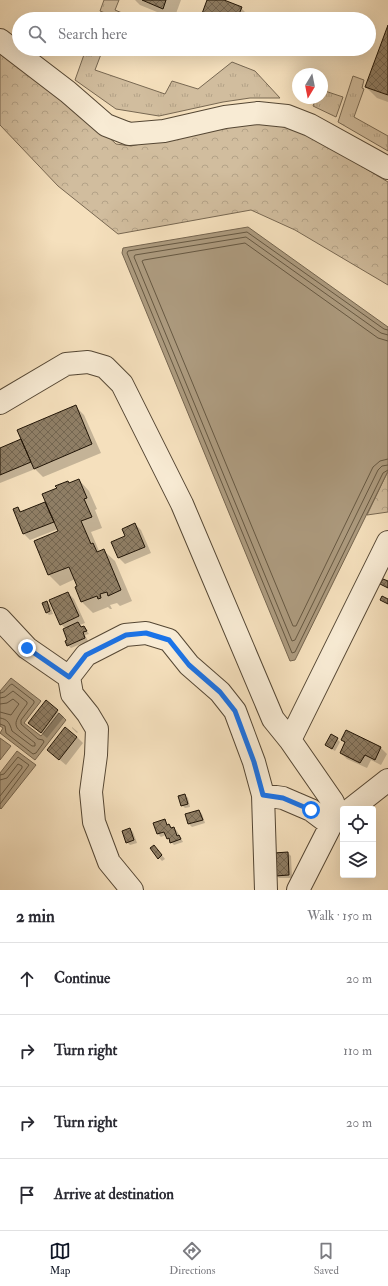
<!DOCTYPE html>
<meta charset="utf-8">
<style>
:root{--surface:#fff;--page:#f7f7f7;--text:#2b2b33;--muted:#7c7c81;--line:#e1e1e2;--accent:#111827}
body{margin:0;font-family:"IM FELL Double Pica",serif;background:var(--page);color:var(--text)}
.controls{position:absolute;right:12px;bottom:12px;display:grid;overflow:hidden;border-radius:4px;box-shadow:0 4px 16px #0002}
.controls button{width:36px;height:36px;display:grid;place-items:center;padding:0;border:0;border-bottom:1px solid var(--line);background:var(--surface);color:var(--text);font:20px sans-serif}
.compass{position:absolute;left:292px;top:68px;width:36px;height:36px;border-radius:50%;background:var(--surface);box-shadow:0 4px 16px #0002;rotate:190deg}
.stop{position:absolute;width:12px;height:12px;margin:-9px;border:3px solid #1a73e8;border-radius:50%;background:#fff}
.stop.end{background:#1a73e8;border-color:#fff;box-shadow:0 1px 4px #0008}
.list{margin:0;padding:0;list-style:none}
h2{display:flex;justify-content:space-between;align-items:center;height:52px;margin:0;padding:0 16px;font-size:17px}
h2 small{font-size:13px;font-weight:400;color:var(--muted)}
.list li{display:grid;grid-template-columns:26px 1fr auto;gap:12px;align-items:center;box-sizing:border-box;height:72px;padding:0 16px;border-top:1px solid var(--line)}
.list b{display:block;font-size:15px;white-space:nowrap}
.list em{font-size:13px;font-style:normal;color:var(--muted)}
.icon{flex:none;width:22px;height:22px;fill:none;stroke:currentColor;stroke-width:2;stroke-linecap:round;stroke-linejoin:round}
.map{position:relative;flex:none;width:388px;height:890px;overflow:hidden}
.search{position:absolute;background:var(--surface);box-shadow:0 4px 16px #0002;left:12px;right:12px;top:12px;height:44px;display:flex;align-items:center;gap:10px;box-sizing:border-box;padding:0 14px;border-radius:22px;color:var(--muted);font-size:15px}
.sheet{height:340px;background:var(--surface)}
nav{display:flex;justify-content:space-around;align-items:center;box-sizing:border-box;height:56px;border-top:1px solid var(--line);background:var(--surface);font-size:11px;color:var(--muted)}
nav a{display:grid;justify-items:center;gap:2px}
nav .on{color:var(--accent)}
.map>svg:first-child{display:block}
.grass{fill:url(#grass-tufts);stroke:#786852}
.forest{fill:url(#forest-crowns);stroke:#786852}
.water{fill:#ad9b7f;stroke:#75654f}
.shadow{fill:#0003}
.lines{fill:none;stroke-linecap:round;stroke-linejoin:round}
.shore{stroke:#665842;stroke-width:1}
.building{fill:url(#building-cross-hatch);stroke:#201406}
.minor-casing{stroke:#554734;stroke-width:24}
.minor{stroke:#f8ebd4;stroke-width:22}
.route{stroke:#1a73e8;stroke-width:5}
</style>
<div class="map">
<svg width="388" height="890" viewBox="0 0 388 890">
<defs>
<pattern id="grass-tufts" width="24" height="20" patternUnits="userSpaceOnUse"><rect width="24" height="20" fill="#d1bd9e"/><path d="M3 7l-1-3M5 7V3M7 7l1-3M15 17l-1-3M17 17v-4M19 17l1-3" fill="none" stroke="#b3a287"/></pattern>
<pattern id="forest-crowns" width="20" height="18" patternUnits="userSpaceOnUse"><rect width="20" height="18" fill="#d1bd9e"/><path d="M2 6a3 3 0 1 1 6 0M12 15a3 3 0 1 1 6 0" fill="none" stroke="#b3a287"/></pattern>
<pattern id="building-cross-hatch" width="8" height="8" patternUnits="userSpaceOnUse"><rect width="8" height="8" fill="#8f7e65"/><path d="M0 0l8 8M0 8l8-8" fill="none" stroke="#746651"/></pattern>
</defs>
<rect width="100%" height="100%" fill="#f5e0bd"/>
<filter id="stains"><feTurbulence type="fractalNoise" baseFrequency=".005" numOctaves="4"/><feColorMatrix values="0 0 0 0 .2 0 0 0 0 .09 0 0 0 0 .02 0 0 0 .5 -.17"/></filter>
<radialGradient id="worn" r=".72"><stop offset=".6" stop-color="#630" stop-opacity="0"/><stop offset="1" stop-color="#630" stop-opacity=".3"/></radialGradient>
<path class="grass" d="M104 0H119L115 10 136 19H120L100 11Z
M86 49H103L95 70 165 94 172 81 198 89 232 62 255 71 280 98H250L223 102 159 116 116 109 75 80Z
M353 76 364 80 362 88 364 89 354 117 388 136V151L338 122Z
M322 90 343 97 336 117 313 106 316 98H322Z"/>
<path class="forest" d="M0 54 20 67 99 128 116 144 131 146 252 120 289 128 310 135 388 182V285L295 230 251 210 118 234 58 186 0 125Z
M388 471V512L367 515Z"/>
<path class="water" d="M248 227 388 327V471L295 660 290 661 122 253 123 248Z
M11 678 41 701 24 723 41 736 59 713 66 720 35 760 0 733 3 728 0 726V691Z
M0 738 11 746 0 760Z
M17 751 36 765 1 809 0 808V773Z"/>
<path class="shadow" d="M135 0H181L174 19 140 5Z
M209 0H221L241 8 247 14 245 19H201Z
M388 28V102L377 98 366 87Z
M75 406 84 415 101 453 43 477 35 469 0 483V449L22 440Z
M79 480 89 491 97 509 95 510 102 528 91 532 99 551 100 552 104 551 115 561 132 601 120 606 117 603 110 605 112 609H110L108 607 93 613 82 602 76 587 78 586 75 579 60 586 49 575 35 541 59 531 58 529 30 540 24 534 18 508 22 512 45 503 48 506 69 484Z
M135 524 141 530 151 553 125 564 119 558 113 543 126 537Z
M68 593 74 599 85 623 80 625 82 628 84 627 89 634 85 635 88 641 71 648 68 645 69 641 66 629 61 624 51 600Z
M47 602 50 605 53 614 49 615 46 612Z
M46 702 64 717 47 738 29 723Z
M72 727 78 732 77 733 72 728Z
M77 737 83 743 66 765 48 750Z
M337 739 340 742 335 751 330 748Z
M342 740 381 748 387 754 381 765 371 760 367 768 347 759 341 753 346 744Z
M185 795 188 798 190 807 185 808 182 805Z
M199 811 202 814 205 823 192 827 189 824 187 814Z
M164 821 168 826 172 829 174 828 177 831 183 842 174 845 168 838 166 835 161 837 158 834Z
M130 829 133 832 137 843 130 845 127 842Z
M151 849H157L165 859 162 861Z
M288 853 291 856 292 878H279L276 875Z"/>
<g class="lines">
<path class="shore" d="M388 330 384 329 247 232 128 251 127 253 292 653 295 652 383 473 388 470
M388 335 381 333 246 237 135 255 134 257 292 641 295 640 378 470 382 466 388 465
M388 341 378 338 245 243 144 260 142 261 293 626H296L373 467 380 461 388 459
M0 693C6 693 7 686 12 684L34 701V703L21 720V724L38 739 43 740 44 742 36 753 33 754 6 733 5 726 0 724
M0 698 5 697 13 691 27 702V704C9 728 14 726 35 743V746H32L12 731C10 724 8 719 0 718
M0 704 7 703 13 699 19 704 11 715 0 712
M0 775 4 774 18 757 29 765 0 804
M0 780 7 778 18 764 22 766V768L0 796"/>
</g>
<path class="building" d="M142 0H166L163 9Z
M207 0H224L242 7 237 19H200Z
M388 25V95L365 87Z
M76 405 92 444 34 469 17 430Z
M21 439 31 462 0 475V448Z
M79 479 87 498 84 499 92 517 81 521 91 544 93 543 97 552 104 549 121 590 108 596 107 592 100 594 101 598 98 599 97 596 81 602 75 587 77 586 69 567 48 575 34 541 58 531 42 494 57 488 55 486 68 481 69 483Z
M45 502 54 522 23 534 13 509 18 507 20 512Z
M135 523 145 547 118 558 111 542 125 536 122 529Z
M383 579 388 581V588L380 584Z
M68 592 79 616 60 625 49 600Z
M382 596 388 599V604L380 600Z
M47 601 50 611 46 613 42 603Z
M78 622 81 627 84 626 87 631 83 632 85 638 67 646 65 641 67 640 63 629Z
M46 700 58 710 41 733 28 723Z
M65 727 77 737 59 760 47 750Z
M346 730 381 747 375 760 365 755 360 763 340 753 345 742 341 740Z
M331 734 338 738 332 749 325 745Z
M185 794 188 804 181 806 178 796Z
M199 810 203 820 188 824 185 814Z
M165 819 167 825 169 824 171 828 174 827 177 836 179 835 181 839 170 843 169 838 167 839 164 832 157 834 153 823Z
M130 828 134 840 126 843 122 831Z
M154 845 162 855 158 859 150 848Z
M288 852 289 875 275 876 274 853Z"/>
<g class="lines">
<g class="minor-casing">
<path id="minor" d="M0 40 68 92 106 125 129 134 164 131 225 117 258 113 287 116 310 125 388 168
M0 403 66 364 88 362 105 367 122 384 182 504 273 719 290 740 333 802 331 825 298 890
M0 619 27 648 69 677
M290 740 388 542
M263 795 283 798 311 810 331 825 340 817
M351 809 388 780
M132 890 109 862 94 822 91 792 96 755 97 729 88 714 72 694 69 677 86 655 125 635 146 633 169 640 189 665 220 692 235 711 254 762 263 795 266 890"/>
</g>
<use href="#minor" class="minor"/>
</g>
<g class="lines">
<path class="route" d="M27 648 69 677 86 655 126 635 146 633 169 640 189 665 220 692 235 711 254 762 263 795 283 798 311 810"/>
</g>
<rect width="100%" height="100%" filter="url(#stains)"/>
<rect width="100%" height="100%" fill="url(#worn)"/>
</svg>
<div class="controls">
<button><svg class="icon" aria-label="locate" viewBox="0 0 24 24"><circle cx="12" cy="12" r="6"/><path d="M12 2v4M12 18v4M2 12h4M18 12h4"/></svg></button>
<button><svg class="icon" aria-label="layers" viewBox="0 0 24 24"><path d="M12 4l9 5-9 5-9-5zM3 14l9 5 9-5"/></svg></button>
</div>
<svg class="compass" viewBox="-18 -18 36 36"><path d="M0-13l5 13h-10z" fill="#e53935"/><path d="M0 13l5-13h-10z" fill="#7c7c81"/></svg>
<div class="stop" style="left:311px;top:810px"></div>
<div class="stop end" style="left:27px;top:648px"></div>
<div class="search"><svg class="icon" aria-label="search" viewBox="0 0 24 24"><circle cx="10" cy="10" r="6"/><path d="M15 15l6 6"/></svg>Search here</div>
</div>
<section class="sheet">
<h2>2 min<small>Walk · 150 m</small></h2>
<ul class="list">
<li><svg class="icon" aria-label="ahead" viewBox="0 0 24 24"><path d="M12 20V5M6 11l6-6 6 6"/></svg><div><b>Continue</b></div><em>20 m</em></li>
<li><svg class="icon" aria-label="right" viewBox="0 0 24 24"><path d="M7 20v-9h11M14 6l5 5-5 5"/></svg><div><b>Turn right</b></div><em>110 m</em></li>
<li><svg class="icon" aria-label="right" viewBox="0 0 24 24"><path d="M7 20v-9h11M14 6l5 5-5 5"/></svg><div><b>Turn right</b></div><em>20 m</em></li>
<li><svg class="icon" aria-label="arrive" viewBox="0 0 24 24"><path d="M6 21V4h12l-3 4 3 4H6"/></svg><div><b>Arrive at destination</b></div></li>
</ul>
</section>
<nav>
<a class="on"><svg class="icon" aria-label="map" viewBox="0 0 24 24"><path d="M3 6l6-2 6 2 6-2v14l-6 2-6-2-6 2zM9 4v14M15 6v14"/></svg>Map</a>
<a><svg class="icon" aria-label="directions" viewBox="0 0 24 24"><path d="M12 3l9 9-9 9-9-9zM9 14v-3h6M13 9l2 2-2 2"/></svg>Directions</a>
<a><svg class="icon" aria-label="saved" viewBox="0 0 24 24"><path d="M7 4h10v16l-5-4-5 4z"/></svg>Saved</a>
</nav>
